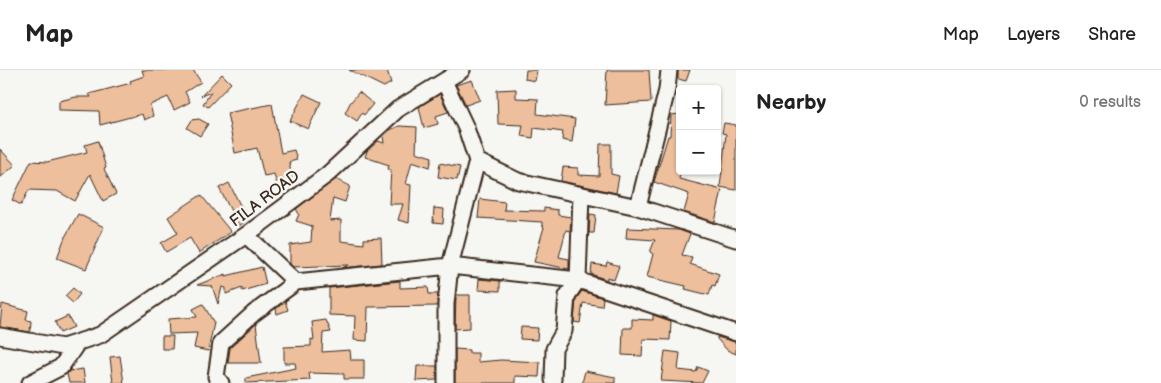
<!DOCTYPE html>
<meta charset="utf-8">
<style>
:root{--surface:#fff;--page:#f2f2f2;--text:#222;--muted:#767676;--line:#e0e0e0}
body{margin:0;font-family:"Balsamiq Sans",sans-serif;background:var(--page);color:var(--text)}
.controls{position:absolute;right:15px;top:15px;display:grid;overflow:hidden;border-radius:5px;box-shadow:0 1px 4px #0004}
.controls button{width:45px;height:45px;display:grid;place-items:center;padding:0;border:0;border-bottom:1px solid var(--line);background:var(--surface);color:var(--text);font:25px sans-serif}
.list{margin:0;padding:0;list-style:none}
h2{display:flex;justify-content:space-between;align-items:center;height:65px;margin:0;padding:0 20px;font-size:21px}
h2 small{font-size:16px;font-weight:400;color:var(--muted)}
.map{position:relative;flex:none;width:736px;height:313px;overflow:hidden}
header{display:flex;align-items:center;gap:30px;box-sizing:border-box;height:70px;padding:0 25px;background:var(--surface);border-bottom:1px solid var(--line)}
header strong{font-size:24px}
nav{display:flex;gap:28px;margin-inline-start:auto;font-size:18px}
main{display:flex}
aside{flex:1;background:var(--surface)}
.map>svg:first-child{display:block}
.building{fill:#edbf9d;stroke:#3b2a1e}
.lines{fill:none;stroke-linecap:round;stroke-linejoin:round}
.minor-casing{stroke:#3b2a1e;stroke-width:19}
.minor{stroke:#f6f6f2;stroke-width:15}
.labels{text-anchor:middle;dominant-baseline:central;stroke-width:5;stroke-linejoin:round;paint-order:stroke}
.street-label{font-size:16px;fill:#3b2a1e;stroke:#f6f6f2}
</style>
<header>
<strong>Map</strong>
<nav><a>Map</a><a>Layers</a><a>Share</a></nav>
</header>
<main>
<div class="map">
<svg width="736" height="313" viewBox="0 0 736 313">
<rect width="100%" height="100%" fill="#f6f6f2"/>
<filter id="ink" filterUnits="userSpaceOnUse"><feTurbulence type="fractalNoise" baseFrequency=".02" numOctaves="2"/><feDisplacementMap in="SourceGraphic" scale="10" xChannelSelector="R" yChannelSelector="G"/><feConvolveMatrix kernelMatrix="1 2 1 2 8 2 1 2 1" color-interpolation-filters="sRGB"/></filter>
<g filter="url(#ink)">
<path class="building" d="M142 0H193L201 12 185 22 190 32 174 40 168 27 150 35 153 46 144 50 142 44 100 55 99 41 59 40V31L76 27H91L89 24 131 13 130 11 144 6Z
M349 0H387L391 13 384 17Z
M526 0H537L535 11 525 9Z
M607 0H649L651 32 605 35Z
M678 0H690L686 11 678 9Z
M222 4 231 13 208 37 203 34 211 22 201 26Z
M472 10 480 30 466 35 456 15Z
M516 19V28L538 29 537 44 575 49 572 72 562 70 563 62 534 58 533 68 521 66 523 55 498 54 497 20Z
M359 22 373 34 364 45 362 43 357 51 345 43 350 33Z
M304 24 321 32 308 59 290 51Z
M440 24 448 42 436 46 438 54 424 58 419 37Z
M272 34 281 83 294 80 297 90 289 92 292 108 276 112 274 104 264 106 257 78 235 83 227 43Z
M680 44 681 101 679 109 722 120 715 152 684 142 689 124 654 112 668 66H670L671 45Z
M199 49 208 54 200 66 187 58 192 50Z
M724 53 736 55V120L720 117 726 64 722 63Z
M399 56 417 57 416 82 432 87 430 97 412 91 406 114 411 115 409 153 398 150 403 134H389L391 100 388 99 389 95 365 87 367 81 378 71 384 73 383 66 390 60Z
M98 71 106 98 104 99 116 124 103 131 90 104 75 131 57 121 29 120 21 135 12 130 31 91 47 92 87 82 85 75Z
M600 74H611V104L619 106 616 123 561 111 563 97 578 98V105L599 106Z
M0 79 15 95 0 108Z
M440 93 460 97 457 110 438 107Z
M336 109 350 116 345 132 333 128 330 151 341 150V171L364 174V169L381 168 382 194 342 198 349 195 293 197 290 194V175L311 172 312 156 296 151 299 144 296 139Z
M229 113 239 133 250 148 239 156 219 118Z
M201 125 231 162 199 183 190 168 166 182 161 173 178 163 168 147Z
M480 129 505 132 504 140 544 141V138L558 140V145L571 147 570 161 566 160 559 187 569 189V199L534 192 544 157 542 156V152L478 148Z
M434 138 444 139 443 154 433 153Z
M78 144 104 157 86 199 57 188 65 167Z
M590 144 596 145 594 163H589Z
M627 158 679 160 690 164 682 185 692 187 690 194 719 204 715 216 712 215 709 225 685 219 686 216 647 207 653 184 650 182 655 170 626 168Z
M607 192 619 196 614 210 607 207V210L591 204 592 194 606 196Z
M262 197 266 214 242 221V218L226 224V218L222 217 218 234 212 216 197 215 226 204V206Z
M479 209 500 211V221L478 220Z
M400 211V218L428 217 429 224H438L437 236 368 237 367 271 354 270 355 246 329 245V218Z
M73 218 80 224 73 233 65 226Z
M582 221 603 228 602 236 583 233 580 253 574 252 576 229Z
M456 225H470V258L455 259Z
M285 231 288 240 277 244 276 239Z
M2 234 28 241 26 250 31 251 30 262 0 257Z
M203 234 214 253 208 281 194 278 197 263 169 264 168 249 197 247 193 239Z
M653 245 671 251 670 270 643 269 642 286 622 285 623 258H632V249L653 250Z
M68 246 74 257 60 263 55 252Z
M326 250 331 262 323 263 322 282 350 280 351 290H364V309H344V304L309 303 310 310 246 313V308L296 298 295 293H284V277L311 276V269L314 270 312 252Z
M256 254 261 293H228L230 278Z
M521 257 538 258 537 270 520 269Z
M162 266H173L172 279H162Z
M717 267 736 272V284L727 280 717 269Z
M455 279 469 280V283H478V292L501 290 540 292 539 307 515 306V313H455Z
M665 281 680 283 678 300 696 302 698 297 708 301 702 313 661 311Z
M120 286 124 313H113L110 287Z
M417 296H437V310L416 311Z
M83 299 85 313H69L67 304 69 301Z
M585 301 615 307V313H582Z"/>
<g class="lines">
<g class="minor-casing">
<path id="minor" d="M444 11 466 58 477 91 518 111 638 137 736 169
M638 137 667 20 669 0
M246 165 296 212
M0 266 63 277 100 265 246 165 328 104 398 39 462 0
M553 310 554 279 564 261 567 226 578 210 581 125
M30 313 61 297 78 272
M221 313 216 307 221 273 254 243 296 212 450 196 578 210 736 263
M446 313V234L450 196 477 91"/>
</g>
<use href="#minor" class="minor"/>
</g>
</g>
<g class="labels">
<g class="street-label">
<text transform="translate(265 129) rotate(-37)">FILA ROAD</text>
</g>
</g>
</svg>
<div class="controls">
<button>+</button>
<button>−</button>
</div>
</div>
<aside>
<h2>Nearby<small>0 results</small></h2>
<ul class="list">
</ul>
</aside>
</main>
